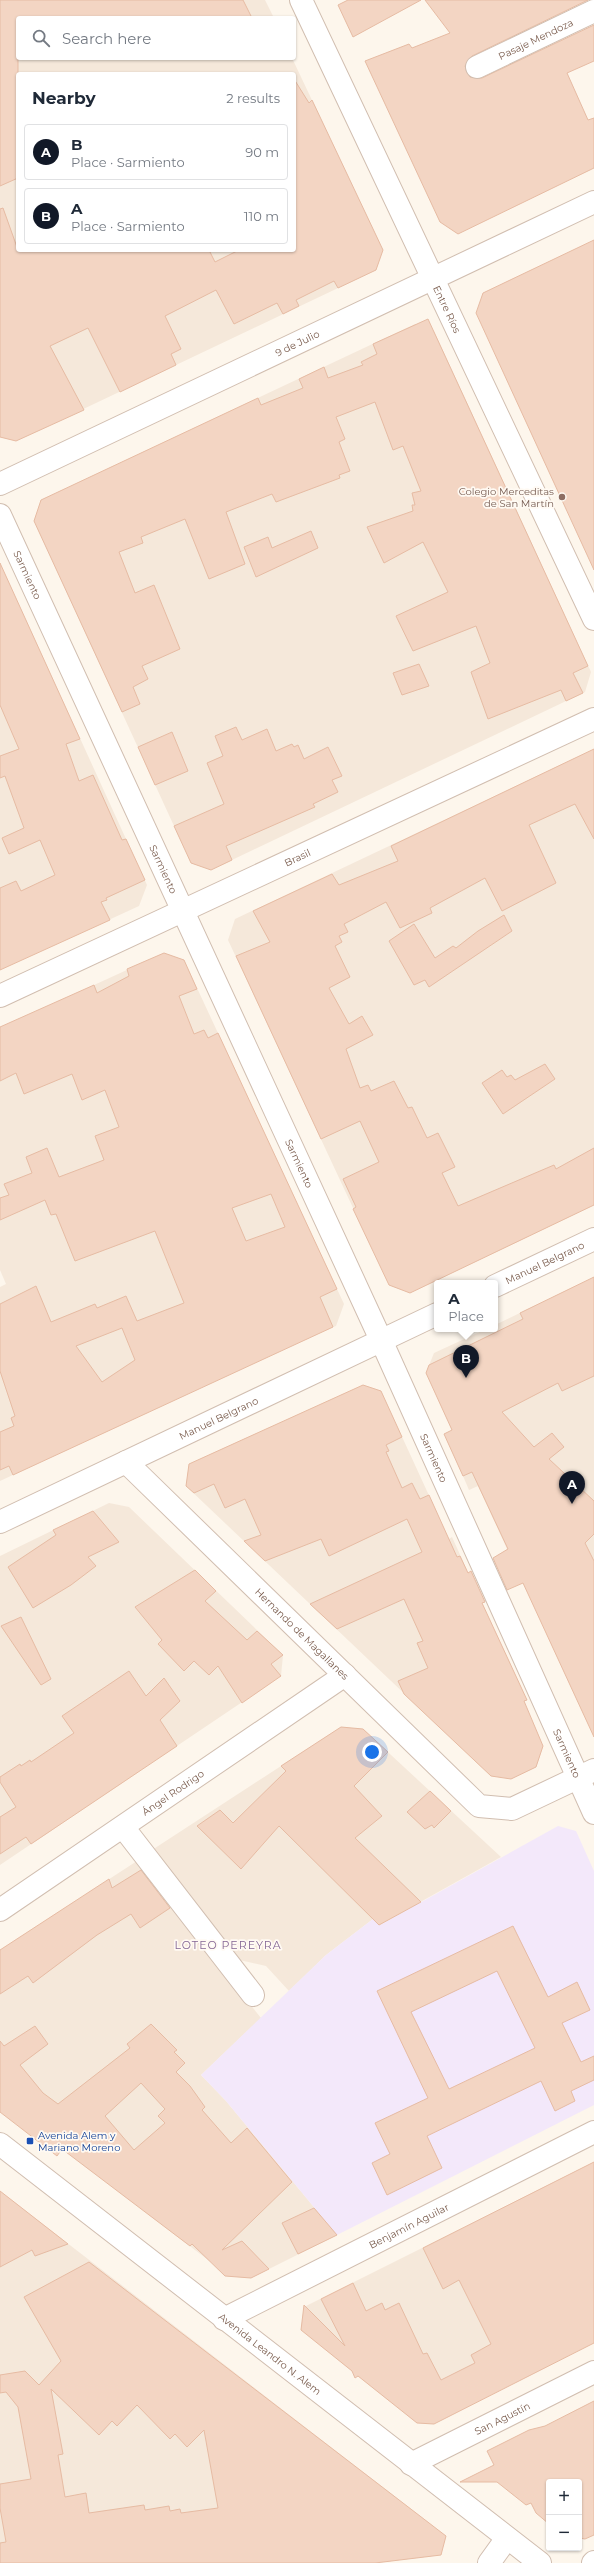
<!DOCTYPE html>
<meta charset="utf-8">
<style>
:root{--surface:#fff;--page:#f6f6f7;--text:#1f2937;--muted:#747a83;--line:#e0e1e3;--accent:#111827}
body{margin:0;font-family:Montserrat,sans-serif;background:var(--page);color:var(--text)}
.controls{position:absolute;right:12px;bottom:12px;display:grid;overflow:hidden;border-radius:4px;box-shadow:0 1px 3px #0004}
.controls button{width:36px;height:36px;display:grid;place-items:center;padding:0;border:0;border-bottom:1px solid var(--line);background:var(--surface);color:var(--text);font:20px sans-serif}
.you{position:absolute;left:372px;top:1752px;width:14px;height:14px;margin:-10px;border:3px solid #fff;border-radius:50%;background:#1a73e8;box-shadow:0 0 0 6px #1a73e833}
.badge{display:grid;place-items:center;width:26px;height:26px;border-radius:50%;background:var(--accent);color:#fff;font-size:13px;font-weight:700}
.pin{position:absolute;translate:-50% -33px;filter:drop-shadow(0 1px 2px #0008)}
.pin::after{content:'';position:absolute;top:21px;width:14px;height:12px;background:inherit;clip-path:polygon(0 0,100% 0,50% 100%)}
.popup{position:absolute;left:434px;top:1280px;width:64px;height:52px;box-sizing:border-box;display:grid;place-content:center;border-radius:4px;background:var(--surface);filter:drop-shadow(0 1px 3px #0005);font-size:13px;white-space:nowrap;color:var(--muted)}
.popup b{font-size:15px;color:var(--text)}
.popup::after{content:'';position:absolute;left:50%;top:100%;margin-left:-8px;border:8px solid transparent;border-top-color:var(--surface)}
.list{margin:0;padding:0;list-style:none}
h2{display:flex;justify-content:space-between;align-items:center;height:52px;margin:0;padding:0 16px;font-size:17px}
h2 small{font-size:13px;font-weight:400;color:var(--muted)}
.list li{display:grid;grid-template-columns:26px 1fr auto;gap:12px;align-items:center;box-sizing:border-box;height:56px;margin:0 8px 8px;padding:0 8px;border:1px solid var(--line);border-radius:4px}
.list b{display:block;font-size:15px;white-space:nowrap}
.list p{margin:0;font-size:13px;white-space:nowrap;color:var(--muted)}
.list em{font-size:13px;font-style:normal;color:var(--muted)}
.icon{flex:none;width:22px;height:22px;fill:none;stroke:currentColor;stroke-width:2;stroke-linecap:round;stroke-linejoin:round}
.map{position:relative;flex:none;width:594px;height:2563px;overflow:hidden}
.search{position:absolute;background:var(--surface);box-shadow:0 1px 3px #0004;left:16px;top:16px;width:280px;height:44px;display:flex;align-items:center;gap:10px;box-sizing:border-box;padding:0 14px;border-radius:4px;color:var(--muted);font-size:15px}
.panel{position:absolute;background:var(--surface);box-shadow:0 1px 3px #0004;left:16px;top:72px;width:280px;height:180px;border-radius:4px}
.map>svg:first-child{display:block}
.residential{fill:#f5e8da;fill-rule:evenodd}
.education{fill:#f3e8fa}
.building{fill:#f3d5c3;stroke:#e6bba3;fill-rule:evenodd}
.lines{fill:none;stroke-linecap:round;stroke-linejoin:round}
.minor-casing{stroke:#d1beb0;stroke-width:24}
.tertiary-casing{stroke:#d1beb0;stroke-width:24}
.minor{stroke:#fff;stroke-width:22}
.tertiary{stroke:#fff;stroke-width:22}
.education-dot{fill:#8d6e63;stroke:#fffaf3;stroke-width:1.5}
.transit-dot{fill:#1a4fb4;stroke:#fffaf3;stroke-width:1.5}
.labels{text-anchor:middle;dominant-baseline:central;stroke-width:3.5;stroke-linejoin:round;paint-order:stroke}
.street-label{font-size:10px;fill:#7a5c4d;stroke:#fffaf3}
.education-label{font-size:10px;fill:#785e54;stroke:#fffaf3;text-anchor:end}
.transit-label{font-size:10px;fill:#164399;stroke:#fffaf3;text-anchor:start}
.neighbourhood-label{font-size:11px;letter-spacing:1px;fill:#846695;stroke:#fffaf3}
</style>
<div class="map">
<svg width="594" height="2563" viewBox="0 0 594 2563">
<rect width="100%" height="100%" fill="#fdf6ec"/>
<path class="residential" d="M0 0H265L274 18H18V58H292L383 250 376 270 16 441 0 437ZM18 74H294V250H18Z
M415 324 434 331 591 672 585 692 211 870 191 863 34 521 41 500Z
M0 563 147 885 139 906 0 970Z
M594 749V1205L410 1293 389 1285 228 940 235 919Z
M164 953 184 960 344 1304 336 1326 333 1327 0 1481V1287L6 1284 0 1270V1028Z
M594 1277V1729L589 1726 523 1583 513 1587 499 1555 507 1549 478 1486 469 1490 463 1476 444 1434 452 1430 426 1373 434 1353 486 1329H495V1325Z
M363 1385 381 1391 449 1539 452 1537 467 1570 464 1571 482 1603 527 1700 523 1702 543 1746 536 1767 511 1779 491 1776 186 1486 189 1464Z
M109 1503 129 1507 283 1655 281 1676 0 1865V1556Z
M341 1727 363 1729 501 1857 379 1925 373 1919 326 1955 289 1991 266 1966 235 1959 152 1850Z
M137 1861 261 2018 201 2075 226 2101 337 2235 251 2278 229 2276 0 2101V1950Z
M594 2162V2343L417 2423 301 2330 304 2307Z
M0 2191 446 2536 441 2555 375 2563H0Z"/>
<path class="education" d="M558 1826 576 1831 594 1871V2105L337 2235 226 2101 201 2075 326 1955 373 1919 380 1925Z"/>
<path class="building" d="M0 0H243L252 18H18V178L0 186Z
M348 0H421L353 37 338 5Z
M425 0H588L472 56 465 66 470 77 482 78 594 25V61L567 73 588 120 594 118V168L458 234 440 222 365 61 409 44 412 48 450 33Z
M294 79 309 103 312 100 383 250 376 270 338 288 334 281 296 300 299 306 283 314 277 303 234 324 216 290 165 316 181 349 171 354 176 365 120 392 88 328 50 346 84 410 16 441 0 437V209L3 208 18 250H209L215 262 239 250H294Z
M594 240V570L476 313 483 293Z
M428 319 588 666 573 673 583 693 566 701 561 690 488 719 471 672 490 663 476 626 413 651 396 616 448 592 423 542 384 563 367 527 413 511 412 505H415L412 493 421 491 403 446 393 450 375 402 336 417 345 439 339 442 350 471 339 475 340 478 276 502 272 494 226 512 245 564 209 579 185 519 141 537 143 543 119 552 135 593 154 585 180 649 142 666 148 679 133 687 140 704 122 712 34 521 41 500 258 398 261 405 303 388 299 379 324 367 328 378 363 365 361 362 377 354 373 344Z
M311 531 318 548 256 577 244 547 268 537 272 548Z
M0 563 80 739 66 744 79 781 93 775 122 840 126 839 145 880 106 898 107 900 101 902 110 920 0 970V888L16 881 21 891 55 875 40 840 9 854 2 838 24 828 5 776 0 778V756L19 749 0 705Z
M419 664 429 686 402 695 393 673Z
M236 727 242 740 267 729 276 751 292 744 294 747 298 745 304 759 328 747 342 776 332 780 338 792 313 804 315 807 226 846 232 860 211 870 191 863 174 826 224 804 207 763 223 756 215 736Z
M172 732 188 771 155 785 138 747Z
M594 749V839L575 804 529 825 556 883 502 911 485 878 430 908 432 913 400 928 386 902 344 924 348 932 339 936 342 942 335 946 350 977 329 988 349 1024 362 1016 373 1035 346 1049 360 1088 368 1085 371 1091 394 1081 408 1108 412 1107 427 1138 438 1133 455 1167 442 1173 458 1206 554 1165 556 1169 594 1148V1205L410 1293 389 1285 353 1209 356 1207 343 1179 379 1162 360 1121 321 1139 236 956 270 942 253 911 332 874 339 885 398 861 391 846Z
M504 915 512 931 429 987 425 980 414 985 389 941 414 924 435 958 453 946 456 948 478 931Z
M164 953 184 960 197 989 179 996 194 1034 204 1030 208 1038 218 1033 337 1289 320 1297 333 1327 13 1475 9 1466 0 1470V1432L14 1426 11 1418 15 1416 0 1371V1304L36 1286 51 1322 95 1304 97 1308 126 1296 137 1321 184 1303 155 1231 75 1261 56 1214 51 1215 45 1200 0 1220V1198L9 1195 4 1184 32 1173 26 1157 47 1148 59 1177 104 1160 95 1136 119 1127 105 1090 82 1100 72 1074 24 1094 16 1073 0 1081V1027L94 985 97 993 129 976 127 969ZM271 1194 285 1227 246 1241 232 1208ZM122 1328 135 1360 102 1382 76 1346Z
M545 1064 555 1079 503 1114 482 1083 502 1070 507 1077 511 1075 515 1080Z
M594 1277V1376L562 1391 558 1383 502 1412 534 1447 552 1433 564 1447 549 1459 594 1501V1534L585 1543 594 1561V1737L523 1583 507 1590 493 1558 508 1549 472 1472 463 1476 444 1434 452 1430 426 1373 429 1365 523 1319 520 1313Z
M363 1385 381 1391 402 1437 386 1445 389 1451 386 1452 402 1488 412 1483 420 1499 429 1495 457 1557 460 1556 468 1573 471 1571 485 1602 482 1603 527 1700 524 1701 543 1746 536 1767 511 1779 491 1776 404 1694 398 1681 428 1668 417 1643 423 1641 404 1599 337 1629 310 1604 422 1552 407 1519 329 1556 321 1539 265 1561 244 1541 261 1535 245 1499 225 1508 214 1484 194 1493 186 1486 189 1464Z
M93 1511 119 1542 88 1557 96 1566 71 1585 33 1608 8 1567 56 1535 53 1530Z
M195 1570 216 1591 205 1601 247 1640 257 1631 283 1655 271 1664 281 1676 242 1703 218 1666 209 1675 194 1661 184 1671 158 1644 162 1640 135 1607Z
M21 1617 51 1679 41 1685 1 1626Z
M129 1671 146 1696 164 1678 180 1701 160 1720 177 1746 31 1844 26 1837 0 1854V1817L16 1807 0 1782V1777L20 1764 21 1766 30 1760 31 1762 74 1733 62 1716Z
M341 1727 363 1729 388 1752 354 1786 382 1816 355 1838 421 1902 379 1925 279 1826 241 1869 197 1826 220 1810 233 1823 286 1771 281 1766Z
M430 1791 451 1811 434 1828 432 1825 425 1829 407 1812Z
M141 1870 170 1908 140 1928 131 1914 97 1935 33 1983 28 1976 0 1994V1950L109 1879 112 1888Z
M513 1926 548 1997 577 1982 590 2010 562 2023 581 2062 594 2056V2080L571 2091 575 2101 555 2111 541 2081 427 2136 442 2168 387 2195 372 2163 390 2154 375 2123 428 2098 377 1991ZM497 1971 535 2048 449 2089 411 2012Z
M151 2024 177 2050 174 2052 185 2063 176 2072 190 2086 205 2107 202 2110 231 2143 247 2128 292 2182 222 2250 242 2241 269 2269 251 2278 225 2276 192 2244 190 2246 62 2149 57 2156 0 2112V2041L4 2046 35 2026 48 2044 20 2065 43 2093 58 2104 130 2048 127 2044ZM141 2083 165 2109 158 2116 165 2123 134 2150 105 2116Z
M594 2162V2343L434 2424 417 2423 358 2376 355 2378 352 2371 301 2330 304 2305 345 2346 321 2299 353 2283 366 2311 382 2303 385 2310 399 2303 423 2354 427 2353 441 2380 475 2363 471 2355 491 2344 459 2280 443 2289 423 2248Z
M0 2191 68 2244 35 2256 32 2250 0 2267Z
M314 2208 337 2235 298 2254 282 2223Z
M89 2262 446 2536 441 2555 375 2563H0V2543L6 2542 0 2508V2484L31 2479 18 2407 6 2392 0 2393V2375L25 2371 39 2385 61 2361 24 2297ZM51 2389 99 2435 112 2421 117 2426 137 2405 170 2439 175 2434 187 2447 204 2430 218 2508 181 2513 180 2509 170 2511 169 2506 145 2510 144 2505 89 2513 86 2493 65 2497 58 2455 63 2454Z
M594 2401V2535L585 2539 579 2538V2482H549V2524L536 2513 531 2503 526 2505 497 2482H460L494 2465 487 2451 529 2430 545 2426Z"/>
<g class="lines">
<g class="minor-casing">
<g id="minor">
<path id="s1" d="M301 0 594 619"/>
<path id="s2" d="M477 67 594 11"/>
<path id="s3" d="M0 484 594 202"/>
<path id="s4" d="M0 515 381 1340 594 1813"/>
<path id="s5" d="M0 996 594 719"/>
<path id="s6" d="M495 1286 594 1239"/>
<path id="s7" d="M126 1462 479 1806 512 1809 594 1770"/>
<path id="s8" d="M0 1522 437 1314"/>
<path d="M123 1827 253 1995"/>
<path id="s9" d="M0 1910 345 1675"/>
<path id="s10" d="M224 2319 594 2132"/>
<path id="s11" d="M411 2464 594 2372"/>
<path d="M489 2563 507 2538"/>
<path d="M593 2563 594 2562"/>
</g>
</g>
<g class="tertiary-casing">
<g id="tertiary">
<path id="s12" d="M0 2144 540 2563"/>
</g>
</g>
<use href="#minor" class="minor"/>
<use href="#tertiary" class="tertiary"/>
</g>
<circle class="education-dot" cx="562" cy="497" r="4"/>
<rect class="transit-dot" x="26" y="2137" width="8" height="8" rx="2"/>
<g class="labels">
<g class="street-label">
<text stroke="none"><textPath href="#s2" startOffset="65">Pasaje Mendoza</textPath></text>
<text stroke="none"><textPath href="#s1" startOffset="342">Entre Ríos</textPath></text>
<text stroke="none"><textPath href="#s3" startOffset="329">9 de Julio</textPath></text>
<text stroke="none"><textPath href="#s4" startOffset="66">Sarmiento</textPath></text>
<text stroke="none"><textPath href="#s5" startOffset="328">Brasil</textPath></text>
<text stroke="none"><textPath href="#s4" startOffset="390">Sarmiento</textPath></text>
<text stroke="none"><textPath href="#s4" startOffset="714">Sarmiento</textPath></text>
<text stroke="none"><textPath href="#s6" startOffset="55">Manuel Belgrano</textPath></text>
<text stroke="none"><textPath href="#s8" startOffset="242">Manuel Belgrano</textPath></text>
<text stroke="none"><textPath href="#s4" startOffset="1038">Sarmiento</textPath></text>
<text stroke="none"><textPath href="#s7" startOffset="246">Hernando de Magallanes</textPath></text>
<text stroke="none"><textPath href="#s4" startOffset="1362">Sarmiento</textPath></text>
<text stroke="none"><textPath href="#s9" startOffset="209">Ángel Rodrigo</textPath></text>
<text stroke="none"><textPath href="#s10" startOffset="207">Benjamín Aguilar</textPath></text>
<text stroke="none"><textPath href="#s12" startOffset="342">Avenida Leandro N. Alem</textPath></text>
<text stroke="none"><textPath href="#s11" startOffset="102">San Agustín</textPath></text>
</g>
<g class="education-label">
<text x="554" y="491">Colegio Merceditas<tspan x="554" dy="12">de San Martín</tspan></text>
</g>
<g class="transit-label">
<text x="38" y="2135">Avenida Alem y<tspan x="38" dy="12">Mariano Moreno</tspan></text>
</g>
<g class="neighbourhood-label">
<text x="228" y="1945">LOTEO PEREYRA</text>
</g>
</g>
</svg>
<div class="controls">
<button>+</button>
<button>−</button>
</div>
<div class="you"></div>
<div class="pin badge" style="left:572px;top:1504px">A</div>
<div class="pin badge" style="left:466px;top:1378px">B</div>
<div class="popup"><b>A</b>Place</div>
<div class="search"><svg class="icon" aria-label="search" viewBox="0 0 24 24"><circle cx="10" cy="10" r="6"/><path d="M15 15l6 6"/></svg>Search here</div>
<section class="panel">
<h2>Nearby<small>2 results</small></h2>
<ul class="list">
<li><span class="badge">A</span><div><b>B</b><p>Place · Sarmiento</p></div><em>90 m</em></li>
<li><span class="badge">B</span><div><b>A</b><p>Place · Sarmiento</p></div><em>110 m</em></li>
</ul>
</section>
</div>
